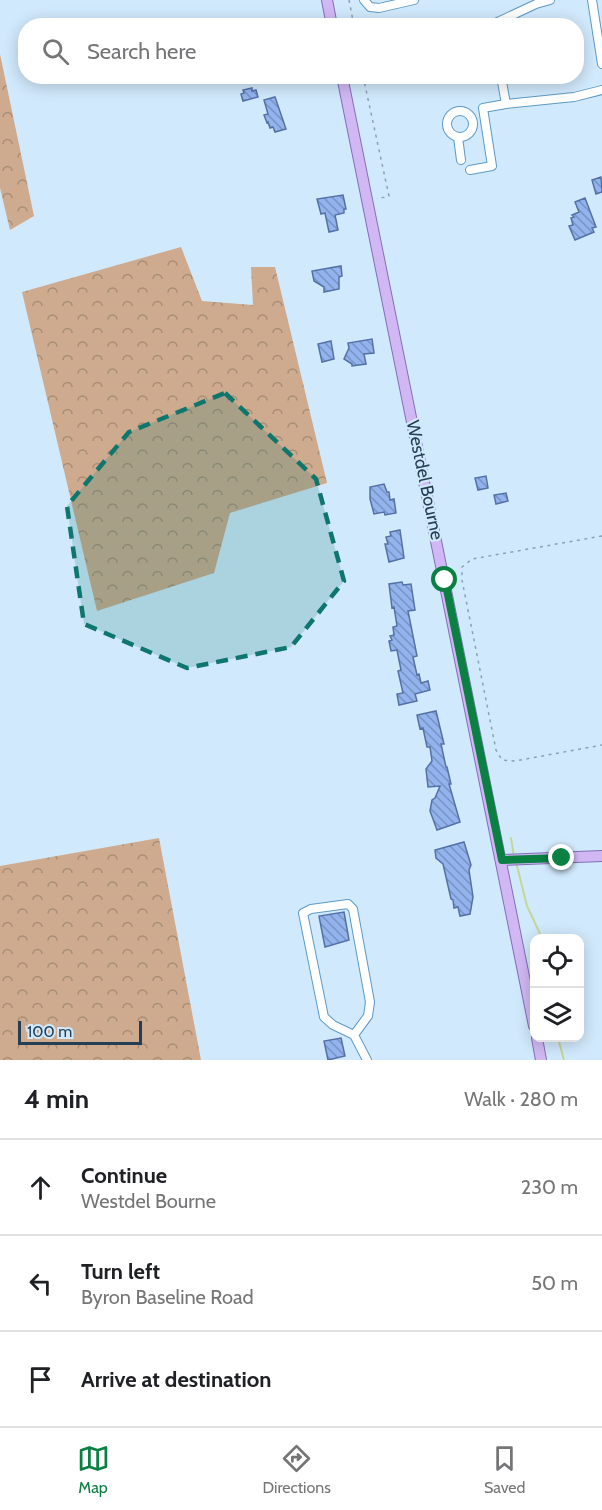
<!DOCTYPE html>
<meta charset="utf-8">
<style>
:root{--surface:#fff;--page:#f2f2f2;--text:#202124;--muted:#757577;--line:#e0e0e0;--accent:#0b8043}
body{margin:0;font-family:Cabin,sans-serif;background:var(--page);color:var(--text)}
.controls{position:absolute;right:18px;bottom:18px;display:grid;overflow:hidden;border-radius:12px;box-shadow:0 3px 15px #0003}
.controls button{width:54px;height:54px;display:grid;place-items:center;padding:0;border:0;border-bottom:2px solid var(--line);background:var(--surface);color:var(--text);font:30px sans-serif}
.scale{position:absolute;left:18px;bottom:15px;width:124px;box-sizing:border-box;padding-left:6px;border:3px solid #253e51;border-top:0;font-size:16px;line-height:21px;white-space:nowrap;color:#253e51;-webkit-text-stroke:4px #d1e9fc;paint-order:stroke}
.stop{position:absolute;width:18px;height:18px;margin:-14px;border:4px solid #0b8043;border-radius:50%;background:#fff}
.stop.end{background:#0b8043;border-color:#fff;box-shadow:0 2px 6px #0008}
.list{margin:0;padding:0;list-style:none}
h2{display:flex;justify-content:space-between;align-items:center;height:78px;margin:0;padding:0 24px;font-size:26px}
h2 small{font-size:20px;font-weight:400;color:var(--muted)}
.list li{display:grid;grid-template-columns:39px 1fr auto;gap:18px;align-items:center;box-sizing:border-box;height:96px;padding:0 24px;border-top:2px solid var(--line)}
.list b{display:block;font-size:22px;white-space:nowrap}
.list p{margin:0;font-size:20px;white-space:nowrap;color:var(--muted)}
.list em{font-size:20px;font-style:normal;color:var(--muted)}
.icon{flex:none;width:33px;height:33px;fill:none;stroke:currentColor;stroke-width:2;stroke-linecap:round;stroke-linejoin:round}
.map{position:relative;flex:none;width:602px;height:1060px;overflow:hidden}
.search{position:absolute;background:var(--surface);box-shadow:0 3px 15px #0003;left:18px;right:18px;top:18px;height:66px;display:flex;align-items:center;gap:15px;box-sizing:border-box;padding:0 21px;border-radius:24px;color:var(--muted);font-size:22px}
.sheet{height:366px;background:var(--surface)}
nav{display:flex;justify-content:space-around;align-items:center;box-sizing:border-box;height:84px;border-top:2px solid var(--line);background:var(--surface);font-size:16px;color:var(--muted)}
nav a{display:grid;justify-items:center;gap:3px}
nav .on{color:var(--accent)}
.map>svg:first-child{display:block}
.forest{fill:url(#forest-crowns)}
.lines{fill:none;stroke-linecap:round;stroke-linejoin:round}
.stream{stroke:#c4d797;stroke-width:2}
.building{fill:url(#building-back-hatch);stroke:#5471a7;stroke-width:1.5}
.minor-casing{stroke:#5d9ac7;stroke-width:10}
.major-casing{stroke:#816fb6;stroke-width:12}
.path{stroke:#89a1b4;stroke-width:1.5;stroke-dasharray:3 4.5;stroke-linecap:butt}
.minor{stroke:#fff;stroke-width:8}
.major{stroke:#d1b8f4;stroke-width:10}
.route{stroke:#0b8043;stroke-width:8}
.marked{fill:#0f766e;fill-opacity:0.2;stroke:#0f766e;stroke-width:4.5;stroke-dasharray:12 8;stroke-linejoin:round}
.labels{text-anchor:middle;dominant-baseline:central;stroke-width:4.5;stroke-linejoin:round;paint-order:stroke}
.street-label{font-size:18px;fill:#253e51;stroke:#d1e9fc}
</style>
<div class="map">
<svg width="602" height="1060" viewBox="0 0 602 1060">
<defs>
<pattern id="forest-crowns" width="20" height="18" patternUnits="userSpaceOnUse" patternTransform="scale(1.5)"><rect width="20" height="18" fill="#ceab8e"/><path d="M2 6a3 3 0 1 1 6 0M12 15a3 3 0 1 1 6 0" fill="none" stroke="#a78d76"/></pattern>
<pattern id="building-back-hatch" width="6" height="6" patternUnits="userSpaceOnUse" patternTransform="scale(1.5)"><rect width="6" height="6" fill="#92b3ed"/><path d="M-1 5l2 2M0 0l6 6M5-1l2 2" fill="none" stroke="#7793c2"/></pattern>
</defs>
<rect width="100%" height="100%" fill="#d1e9fc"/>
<path class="forest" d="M0 54 34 216 10 230 0 188Z
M181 247 202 301 253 305 251 267H275L327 483 230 513 214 573 97 611 22 292Z
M159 838 201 1060H0V866Z"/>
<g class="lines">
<path class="stream" d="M511 838 514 857
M516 862 527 906 542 938
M558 1038 564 1060"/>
</g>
<path class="building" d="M252 88V91L256 90 258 97 243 101 241 94 244 93 243 90Z
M275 97 286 129 275 132 273 127 270 128 268 122 267 123 264 115 268 114 264 100Z
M601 177 602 192 596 194 592 180Z
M343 195 346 209H344V213L335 215 338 230 329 232 325 213 321 214 317 199Z
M585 198 596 227 592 228 594 232 575 240 569 226 573 225 571 218 574 217 572 215 579 212 575 202Z
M341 266 342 276 339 277V289L324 292V287L314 281 312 271Z
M372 339 374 353 364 354 366 364 352 366V364L344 359 349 348 348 343Z
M331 341 334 359 322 362 318 344Z
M486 476 488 488 478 490 475 478Z
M384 484 387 492H389L390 500 394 499 396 513 385 515 384 512 374 514 370 499V487Z
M506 493 508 501 496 504 494 495Z
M400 530 404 558 389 562 385 544H388L386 537 391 536 390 532Z
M402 582 403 585 411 584 415 610 408 611 417 656 413 657 417 675 419 674 421 683 428 681 430 690 415 694 417 701 399 705 397 694 403 693 398 671 401 670 397 650 391 651 389 641 392 640 390 636 394 635 393 627 397 626 394 607 392 608 389 584Z
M436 711 444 744H441L446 767H447L451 784H449L460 822 437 830 430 811 432 800 435 798 440 786 428 787 426 769 432 761 430 747H427L423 728 420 729 417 715Z
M464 842 471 865 469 870 473 897 470 914 460 916 458 907 454 908 453 900 451 899 443 864 436 858 435 850Z
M344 912 349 940 325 947 319 916Z
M341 1038 345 1056 328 1060 324 1041Z"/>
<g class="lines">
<g class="minor-casing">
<path id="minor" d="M364 0 370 7 379 8 414 0
M592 0 602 64
M489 26 536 4 550 0
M501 76 506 104 574 97 602 90
M447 124a13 13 0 1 1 26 0a13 13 0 1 1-26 0Z
M458 137 461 160
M470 170 492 166 483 108 506 104
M354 1035 368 1016 370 1002 353 909 348 904 311 909 303 913 324 1017 333 1025 354 1035 367 1060"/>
</g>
<g class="major-casing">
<path id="major" d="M327 0 332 26
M342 76 534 1026
M502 860 602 856
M537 1038 541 1060"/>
</g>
<path class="path" d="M349 0 354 26
M363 76 389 196 377 199
M602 536 472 559 462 567V580L496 750 502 760 515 761 602 745"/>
<use href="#minor" class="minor"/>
<use href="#major" class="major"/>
</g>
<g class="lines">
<path class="route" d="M445 580 502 860 562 858"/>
</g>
<path class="marked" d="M225 393 316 479 344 581 291 647 187 668 84 624 67 506 129 432Z"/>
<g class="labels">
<g class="street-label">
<text transform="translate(425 480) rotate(78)">Westdel Bourne</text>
</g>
</g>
</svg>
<div class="controls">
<button><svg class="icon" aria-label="locate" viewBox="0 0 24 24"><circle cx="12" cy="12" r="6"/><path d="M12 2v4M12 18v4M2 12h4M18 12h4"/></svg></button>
<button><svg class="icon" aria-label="layers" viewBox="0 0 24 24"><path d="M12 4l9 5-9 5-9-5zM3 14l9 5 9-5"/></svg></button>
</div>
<div class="scale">100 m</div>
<div class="stop" style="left:445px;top:580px"></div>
<div class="stop end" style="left:562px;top:858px"></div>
<div class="search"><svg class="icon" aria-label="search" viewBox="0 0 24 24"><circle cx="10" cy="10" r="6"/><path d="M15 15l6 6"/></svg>Search here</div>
</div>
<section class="sheet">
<h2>4 min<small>Walk · 280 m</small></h2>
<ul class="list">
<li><svg class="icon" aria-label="ahead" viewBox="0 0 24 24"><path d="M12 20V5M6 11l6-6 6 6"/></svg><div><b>Continue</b><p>Westdel Bourne</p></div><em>230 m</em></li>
<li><svg class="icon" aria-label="left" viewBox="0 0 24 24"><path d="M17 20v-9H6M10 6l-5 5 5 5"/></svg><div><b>Turn left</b><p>Byron Baseline Road</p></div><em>50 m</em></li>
<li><svg class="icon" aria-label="arrive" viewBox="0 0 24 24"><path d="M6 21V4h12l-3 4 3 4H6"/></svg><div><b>Arrive at destination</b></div></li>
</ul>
</section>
<nav>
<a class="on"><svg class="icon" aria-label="map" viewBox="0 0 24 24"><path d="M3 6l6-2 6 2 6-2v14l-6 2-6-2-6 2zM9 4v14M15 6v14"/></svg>Map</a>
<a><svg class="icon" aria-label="directions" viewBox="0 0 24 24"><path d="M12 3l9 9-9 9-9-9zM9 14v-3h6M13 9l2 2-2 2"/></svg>Directions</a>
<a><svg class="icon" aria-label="saved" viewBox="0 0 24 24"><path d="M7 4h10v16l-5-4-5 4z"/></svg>Saved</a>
</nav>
